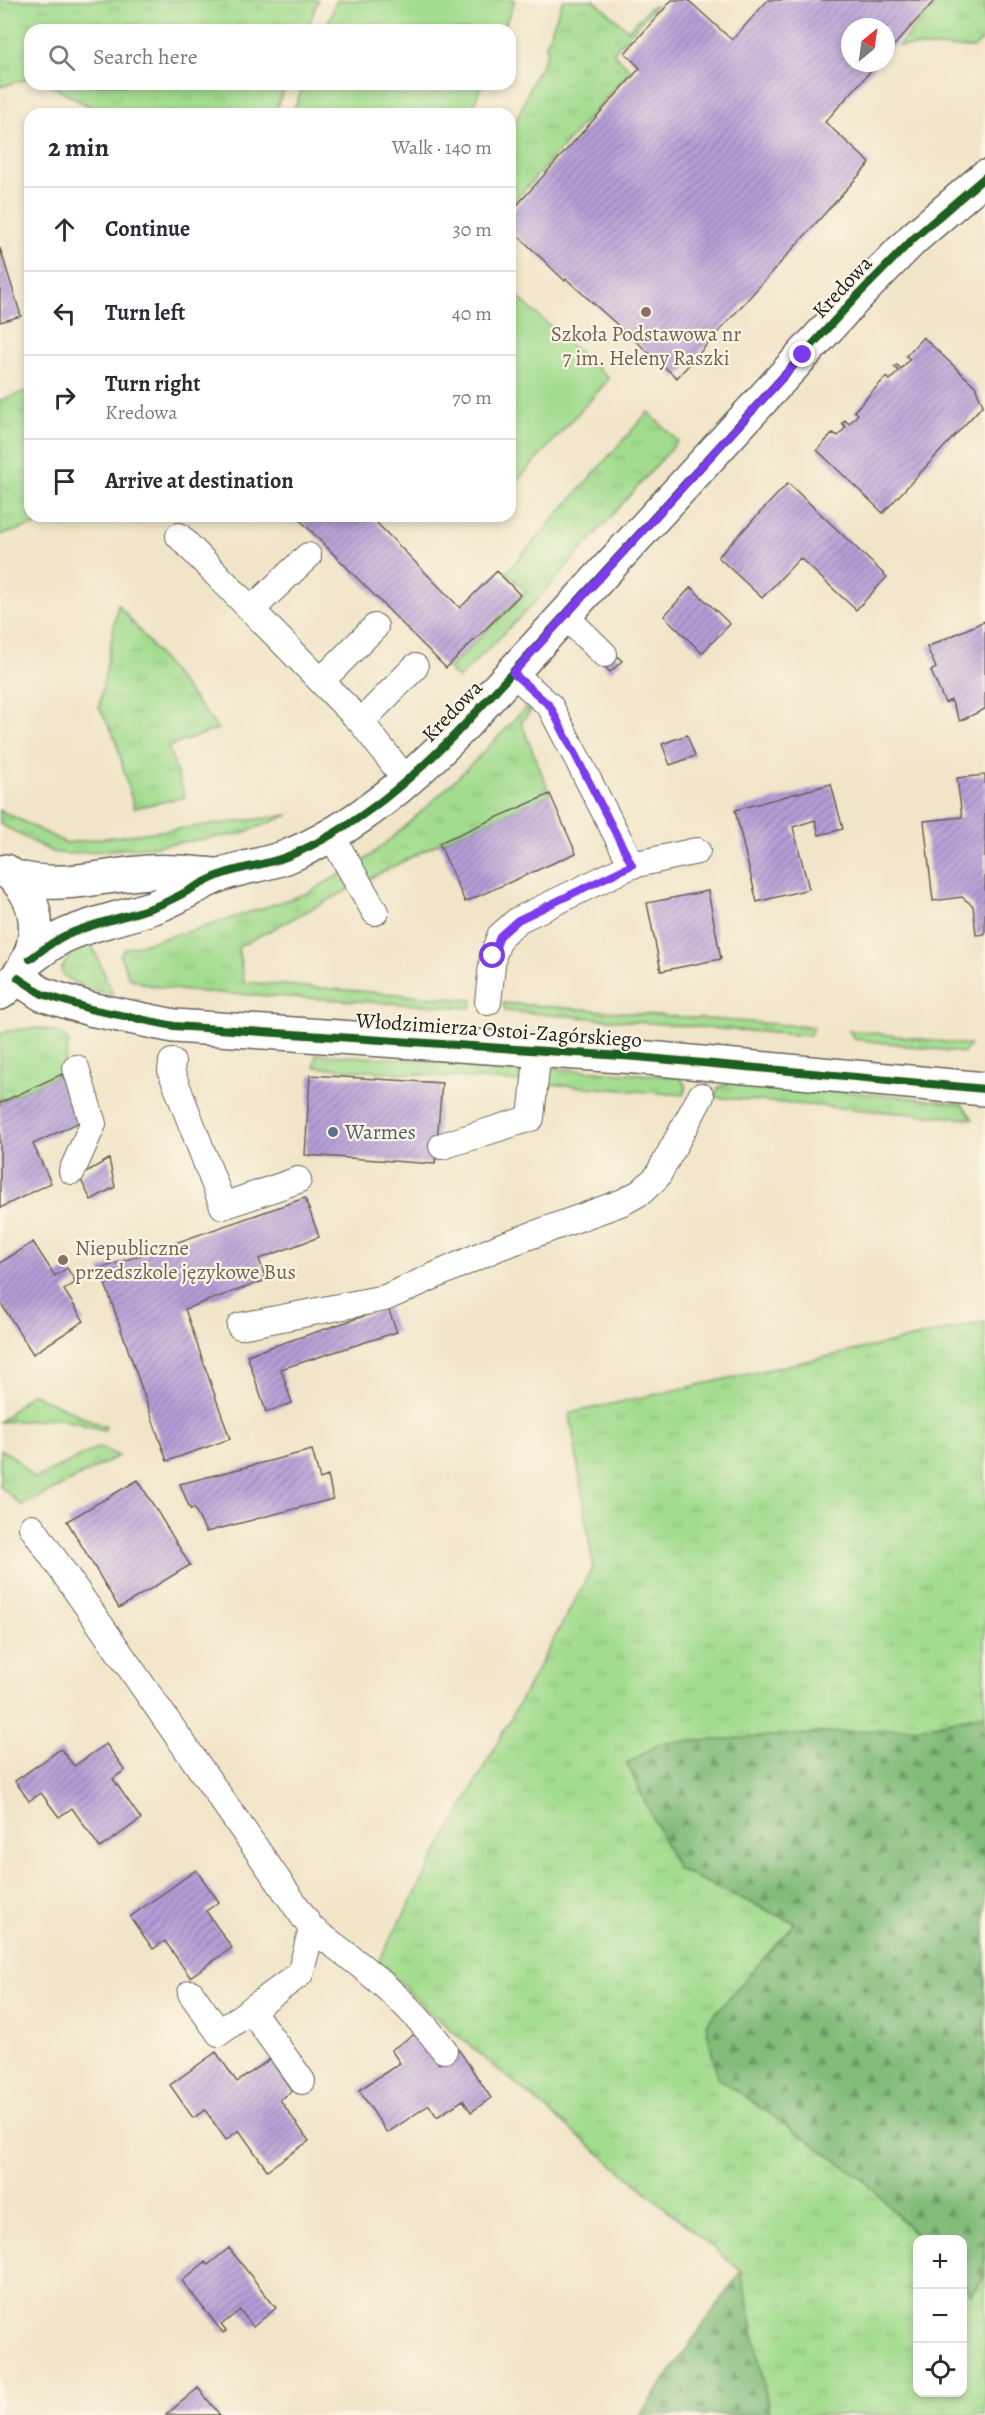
<!DOCTYPE html>
<meta charset="utf-8">
<style>
:root{--surface:#fff;--page:#f7f7f7;--text:#2b2b33;--muted:#7c7c81;--line:#e1e1e2}
body{margin:0;font-family:Alegreya,serif;background:var(--page);color:var(--text)}
.controls{position:absolute;right:18px;bottom:18px;display:grid;overflow:hidden;border-radius:12px;box-shadow:0 3px 9px #0003}
.controls button{width:54px;height:54px;display:grid;place-items:center;padding:0;border:0;border-bottom:2px solid var(--line);background:var(--surface);color:var(--text);font:30px sans-serif}
.compass{position:absolute;left:841px;top:18px;width:54px;height:54px;border-radius:50%;background:var(--surface);box-shadow:0 3px 9px #0003;rotate:29deg}
.stop{position:absolute;width:18px;height:18px;margin:-14px;border:4px solid #7c3aed;border-radius:50%;background:#fff}
.stop.end{background:#7c3aed;border-color:#fff;box-shadow:0 2px 6px #0008}
.list{margin:0;padding:0;list-style:none}
h2{display:flex;justify-content:space-between;align-items:center;height:78px;margin:0;padding:0 24px;font-size:26px}
h2 small{font-size:20px;font-weight:400;color:var(--muted)}
.list li{display:grid;grid-template-columns:39px 1fr auto;gap:18px;align-items:center;box-sizing:border-box;height:84px;padding:0 24px;border-top:2px solid var(--line)}
.list b{display:block;font-size:22px;white-space:nowrap}
.list p{margin:0;font-size:20px;white-space:nowrap;color:var(--muted)}
.list em{font-size:20px;font-style:normal;color:var(--muted)}
.icon{flex:none;width:33px;height:33px;fill:none;stroke:currentColor;stroke-width:2;stroke-linecap:round;stroke-linejoin:round}
.map{position:relative;flex:none;width:985px;height:2415px;overflow:hidden}
.search{position:absolute;background:var(--surface);box-shadow:0 3px 9px #0003;left:24px;top:24px;width:492px;height:66px;display:flex;align-items:center;gap:15px;box-sizing:border-box;padding:0 21px;border-radius:18px;color:var(--muted);font-size:22px}
.panel{position:absolute;background:var(--surface);box-shadow:0 3px 9px #0003;left:24px;top:108px;width:492px;height:414px;border-radius:18px}
.map>svg:first-child{display:block}
.grass{fill:url(#grass-tufts);stroke:#5f7c55;stroke-width:1.5}
.forest{fill:url(#forest-firs);stroke:#4e6c4a;stroke-width:1.5}
.pitch{fill:#a2dc8e;stroke:#5f7c55;stroke-width:1.5}
.building{fill:url(#building-hatch)}
.lines{fill:none;stroke-linecap:round;stroke-linejoin:round}
.lane-casing{stroke:#676259;stroke-width:28}
.street-casing{stroke:#676259;stroke-width:36}
.lane{stroke:#fff;stroke-width:26}
.street{stroke:#fff;stroke-width:33}
.cycleway-casing{stroke:#fcf5e5;stroke-width:11}
.cycleway{stroke:#1b5e20;stroke-width:8}
.route{stroke:#7c3aed;stroke-width:8}
.education-dot{fill:#8d6e63;stroke:#fcf5e5;stroke-width:2}
.service-dot{fill:#5c6f8a;stroke:#fcf5e5;stroke-width:2}
.labels{text-anchor:middle;dominant-baseline:central;stroke-width:4.5;stroke-linejoin:round;paint-order:stroke}
.street-label{font-size:21px;fill:#1c1c1c;stroke:#fcf5e5}
.education-label{font-size:21px;fill:#785e54;stroke:#fcf5e5}
.service-label{font-size:21px;fill:#4e5e75;stroke:#fcf5e5;text-anchor:start}
</style>
<div class="map">
<svg width="985" height="2415" viewBox="0 0 985 2415">
<defs>
<pattern id="grass-tufts" width="24" height="20" patternUnits="userSpaceOnUse" patternTransform="scale(1.5)"><rect width="24" height="20" fill="#a2dc8e"/><path d="M3 7l-1-3M5 7V3M7 7l1-3M15 17l-1-3M17 17v-4M19 17l1-3" fill="none" stroke="#8bbc7a"/></pattern>
<pattern id="forest-firs" width="22" height="20" patternUnits="userSpaceOnUse" patternTransform="scale(1.5)"><rect width="22" height="20" fill="#81bc79"/><path d="M5 1l3.5 6h-7zM16 11l3.5 6h-7z" fill="#699862"/></pattern>
<pattern id="building-hatch" width="6" height="6" patternUnits="userSpaceOnUse" patternTransform="scale(1.5)"><rect width="6" height="6" fill="#b59dd7"/><path d="M-1 1l2-2M0 6l6-6M5 7l2-2" fill="none" stroke="#927fae"/></pattern>
</defs>
<rect width="100%" height="100%" fill="#fcf5e5"/>
<filter id="ink" filterUnits="userSpaceOnUse"><feTurbulence type="fractalNoise" baseFrequency=".0167" numOctaves="2"/><feDisplacementMap in="SourceGraphic" scale="12" xChannelSelector="R" yChannelSelector="G"/><feConvolveMatrix kernelMatrix="1 2 1 2 8 2 1 2 1" color-interpolation-filters="sRGB"/></filter>
<filter id="wash" filterUnits="userSpaceOnUse"><feTurbulence type="fractalNoise" baseFrequency=".008" numOctaves="4" result="noise"/><feDisplacementMap in="SourceGraphic" scale="24" xChannelSelector="R" yChannelSelector="G"/><feGaussianBlur stdDeviation="1.35" result="paint"/><feColorMatrix in="noise" values="0 0 0 0 0 0 0 0 0 0 0 0 0 0 0 0 0 1.4 0 .05"/><feComposite in="paint" operator="in"/></filter>
<g filter="url(#wash)">
<rect width="100%" height="100%" fill="#f1e5c9"/>
<path class="grass" d="M0 0H318L307 30H30V78L0 87Z
M563 0H594L628 30 650 7 655 6 613 53 631 70 510 206V137L536 72 538 73 548 49 545 47Z
M939 0H985V38L973 48 898 46Z
M48 84H286L274 114H103Z
M30 390V516H67L0 535V400Z
M648 412 678 441 537 600 458 679 448 669 526 591 506 573Z
M118 604 218 729 168 747 185 797 134 808 115 738 99 707Z
M525 708 531 711 521 722 550 794 439 843 367 880 360 864C420 816 473 765 525 708Z
M0 810 66 843 289 815 240 834 156 846 67 854 52 852 0 824Z
M342 873 350 889 238 947 244 982 473 1000 471 1008 187 991 148 985 129 978 120 955 124 949 204 927 308 893Z
M90 940 113 995 79 985 63 975 61 969 71 953Z
M503 1003H504L814 1027 809 1036 505 1011Z
M41 1028 63 1034 69 1043 62 1073 0 1102V1033L20 1029Z
M849 1030 970 1045 964 1053 854 1039Z
M316 1054 519 1066 520 1082 315 1067Z
M550 1068 680 1077 686 1086 684 1095 548 1084Z
M731 1082 895 1096 962 1104 973 1119 713 1097 719 1087Z
M985 1322V1714L925 1727 677 1869 796 1923 706 2024 718 2076 864 2180 920 2239 918 2240V2392H962L963 2285 972 2294 985 2274V2415H770L741 2271 427 2010 378 1962 593 1567 570 1413Z
M31 1393 106 1427 104 1430 61 1419 0 1422Z
M99 1447 119 1456 22 1506 0 1486V1449L15 1458 34 1479Z"/>
<path class="forest" d="M985 1714V2274L971 2294 963 2285 962 2240 920 2239 864 2180 717 2077 706 2024 795 1923 677 1869 627 1764 660 1743 925 1727Z
M741 2271 770 2415H640Z"/>
<path class="pitch" d="M337 0H515L503 30H325Z
M304 84H482L470 114H292Z
M510 290 609 379 510 489Z"/>
<g id="blocks">
<path class="building" d="M672 0H688L732 40 768 0H935L886 54V27H850V63H878L825 122 870 163 677 378 566 279 565 281 510 228V213L640 68 625 53Z
M0 248 21 316 0 322Z
M923 337 975 386 983 405 883 513 817 450 833 433 838 436 846 427 842 423 845 420 849 424 858 414 854 411 886 377 890 380 899 371 894 367 897 365 901 369 910 359 906 356Z
M788 483 887 577 856 610 800 558 762 598 718 557Z
M296 516H370L460 608 497 571 520 595 446 668Z
M691 587 730 624 702 653 664 616Z
M985 621V709L960 721 951 700 945 703 931 671 936 668 927 647Z
M611 650 622 661 610 672 599 661Z
M687 735 695 756 670 765 662 744Z
M985 775V934L976 935 973 906 962 897 933 901 924 821 962 817 957 778Z
M831 784 843 829 819 835 815 820 793 827 809 889 757 902 735 810Z
M550 794 576 853 465 902 439 843Z
M708 891 721 959 661 971 647 903Z
M62 1074 84 1120 33 1144 51 1183 0 1208V1103Z
M310 1075 442 1083 435 1164 305 1155Z
M109 1159 115 1187 91 1200 79 1176Z
M305 1198 319 1237 259 1259 266 1280 185 1309 230 1439 167 1461 100 1269Z
M33 1242 55 1276 67 1268 76 1282 64 1290 84 1321 33 1354 0 1302V1263Z
M388 1308 397 1332 281 1369 292 1403 266 1412 247 1355Z
M312 1450 320 1479 328 1476 333 1499 206 1532 194 1508 190 1509 180 1484Z
M138 1480 190 1565 119 1608 67 1521Z
M106 1744 125 1770 113 1779 141 1819 100 1848 72 1808 59 1817 41 1793 29 1801 15 1781 61 1749 74 1766Z
M196 1870 219 1902 206 1911 232 1948 190 1977 165 1941 153 1949 130 1917Z
M418 2032 439 2064 459 2050 491 2098 471 2112 463 2100 437 2117 429 2105 387 2133 359 2090 400 2063 391 2050Z
M216 2052 237 2082 270 2059 292 2091 280 2100 309 2141 267 2170 239 2130 226 2140 205 2110 193 2118 170 2085Z
M229 2248 276 2308 253 2327 240 2310 221 2325 226 2331 223 2333 182 2281 205 2262 208 2265Z
M198 2388 220 2415H166Z"/>
</g>
</g>
<g filter="url(#ink)">
<use href="#blocks" fill-opacity="0" stroke="#676259" stroke-width="1.5"/>
<g class="lines">
<g class="lane-casing">
<path id="lane" d="M179 536 361 722 406 780
M251 610 308 556
M565 616 604 654
M513 673 550 706 632 865
M321 681 375 627
M361 722 415 667
M331 835 375 912
M488 1002 493 956 500 936 518 920 632 865 697 851
M172 1062 171 1071 223 1206 298 1180
M442 1146 531 1118 538 1049
M72 1171 93 1124 76 1068
M240 1326 385 1298 499 1247 623 1202 641 1192 657 1177 701 1096
M32 1527 312 1929 300 1974 219 2033 191 1993
M312 1929C362 1965 407 2000 444 2050
M251 2010 302 2081"/>
</g>
<g class="street-casing">
<path id="street" d="M15 877C61 890 103 875 149 872 172 870 196 874 219 875
M30 959C41 951 52 942 64 936 94 922 128 917 159 905 180 897 199 883 220 875 241 867 265 865 286 857 356 829 416 776 467 722L857 296 914 238 985 177
M18 978 42 994 90 1009 174 1026 637 1057 985 1089
M0 993C42 963 50 903 6 871"/>
</g>
<use href="#lane" class="lane"/>
<use href="#street" class="street"/>
<g class="cycleway-casing">
<path id="cycleway" d="M30 959C41 951 52 942 64 936 94 922 128 917 159 905 180 897 199 883 220 875 241 867 265 865 286 857 356 829 416 776 467 722L857 296 914 238 985 177
M18 978 42 994 90 1009 174 1026 637 1057 985 1089"/>
</g>
<use href="#cycleway" class="cycleway"/>
</g>
</g>
<g class="lines" filter="url(#ink)">
<path class="route" d="M493 956 500 936 518 920 632 865 550 706 513 673 803 355"/>
</g>
<g class="education-dot">
<circle cx="646" cy="312" r="6"/>
<circle cx="63" cy="1260" r="6"/>
</g>
<circle class="service-dot" cx="333" cy="1132" r="6"/>
<g class="labels">
<g class="street-label">
<text transform="translate(842 287) rotate(-47)">Kredowa</text>
<text transform="translate(452 711) rotate(-46)">Kredowa</text>
<text transform="translate(499 1030) rotate(4)">Włodzimierza Ostoi-Zagórskiego</text>
</g>
<g class="education-label">
<text x="646" y="334">Szkoła Podstawowa nr<tspan x="646" dy="24">7 im. Heleny Raszki</tspan></text>
<text x="75" y="1248" text-anchor="start">Niepubliczne<tspan x="75" dy="24">przedszkole językowe Bus</tspan></text>
</g>
<g class="service-label">
<text x="345" y="1132">Warmes</text>
</g>
</g>
</svg>
<div class="controls">
<button>+</button>
<button>−</button>
<button><svg class="icon" aria-label="locate" viewBox="0 0 24 24"><circle cx="12" cy="12" r="6"/><path d="M12 2v4M12 18v4M2 12h4M18 12h4"/></svg></button>
</div>
<svg class="compass" viewBox="-18 -18 36 36"><path d="M0-13l5 13h-10z" fill="#e53935"/><path d="M0 13l5-13h-10z" fill="#7c7c81"/></svg>
<div class="stop" style="left:493px;top:956px"></div>
<div class="stop end" style="left:803px;top:355px"></div>
<div class="search"><svg class="icon" aria-label="search" viewBox="0 0 24 24"><circle cx="10" cy="10" r="6"/><path d="M15 15l6 6"/></svg>Search here</div>
<section class="panel">
<h2>2 min<small>Walk · 140 m</small></h2>
<ul class="list">
<li><svg class="icon" aria-label="ahead" viewBox="0 0 24 24"><path d="M12 20V5M6 11l6-6 6 6"/></svg><div><b>Continue</b></div><em>30 m</em></li>
<li><svg class="icon" aria-label="left" viewBox="0 0 24 24"><path d="M17 20v-9H6M10 6l-5 5 5 5"/></svg><div><b>Turn left</b></div><em>40 m</em></li>
<li><svg class="icon" aria-label="right" viewBox="0 0 24 24"><path d="M7 20v-9h11M14 6l5 5-5 5"/></svg><div><b>Turn right</b><p>Kredowa</p></div><em>70 m</em></li>
<li><svg class="icon" aria-label="arrive" viewBox="0 0 24 24"><path d="M6 21V4h12l-3 4 3 4H6"/></svg><div><b>Arrive at destination</b></div></li>
</ul>
</section>
</div>
